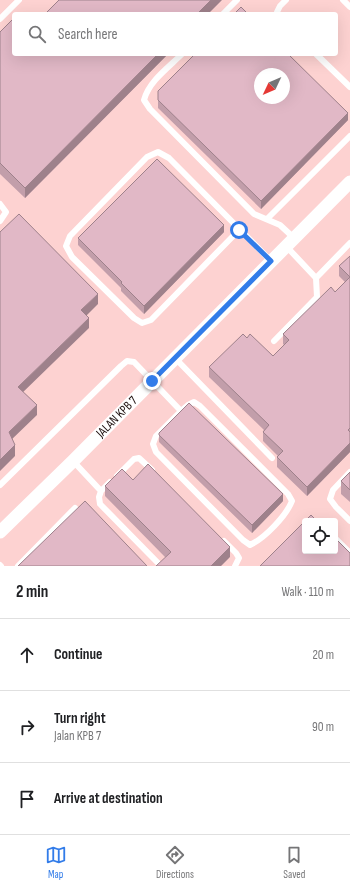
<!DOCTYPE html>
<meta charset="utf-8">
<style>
:root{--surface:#fff;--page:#f2f2f2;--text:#202124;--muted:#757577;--line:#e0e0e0;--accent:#327ce9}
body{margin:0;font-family:"Sofia Sans Condensed",sans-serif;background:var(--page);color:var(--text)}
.controls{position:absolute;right:12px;bottom:12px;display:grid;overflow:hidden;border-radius:4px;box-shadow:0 4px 16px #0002}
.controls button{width:36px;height:36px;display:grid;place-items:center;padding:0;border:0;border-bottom:1px solid var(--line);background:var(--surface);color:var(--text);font:20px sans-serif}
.compass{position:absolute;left:254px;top:68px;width:36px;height:36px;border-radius:50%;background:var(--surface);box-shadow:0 4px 16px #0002;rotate:226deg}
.stop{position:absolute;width:12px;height:12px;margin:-9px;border:3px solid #327ce9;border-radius:50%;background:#fff}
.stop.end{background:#327ce9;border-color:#fff;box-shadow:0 1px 4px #0008}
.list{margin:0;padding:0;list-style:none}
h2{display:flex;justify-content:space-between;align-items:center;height:52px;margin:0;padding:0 16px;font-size:17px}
h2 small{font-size:13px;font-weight:400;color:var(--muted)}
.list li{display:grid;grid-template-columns:26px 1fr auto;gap:12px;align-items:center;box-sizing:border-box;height:72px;padding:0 16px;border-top:1px solid var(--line)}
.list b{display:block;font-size:15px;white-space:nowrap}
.list p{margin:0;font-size:13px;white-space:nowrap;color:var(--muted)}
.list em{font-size:13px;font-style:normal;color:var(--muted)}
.icon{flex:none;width:22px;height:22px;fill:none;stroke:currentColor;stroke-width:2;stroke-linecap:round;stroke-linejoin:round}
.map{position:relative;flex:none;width:350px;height:566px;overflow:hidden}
.search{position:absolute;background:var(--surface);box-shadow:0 4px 16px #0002;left:12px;right:12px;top:12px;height:44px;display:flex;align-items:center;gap:10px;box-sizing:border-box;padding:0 14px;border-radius:4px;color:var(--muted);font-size:15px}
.sheet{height:268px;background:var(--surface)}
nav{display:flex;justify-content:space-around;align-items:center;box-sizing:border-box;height:56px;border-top:1px solid var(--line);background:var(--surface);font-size:11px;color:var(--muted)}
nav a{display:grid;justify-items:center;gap:2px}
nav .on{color:var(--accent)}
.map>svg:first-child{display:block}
.built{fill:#fdd2d1;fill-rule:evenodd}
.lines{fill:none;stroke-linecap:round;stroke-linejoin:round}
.service{stroke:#fff;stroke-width:6}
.minor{stroke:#fff;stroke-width:13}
.wall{fill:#c29eaa}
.shaded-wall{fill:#9e818b}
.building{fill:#e1b8c6;stroke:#9e818b;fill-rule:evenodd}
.route{stroke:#327ce9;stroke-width:5}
.labels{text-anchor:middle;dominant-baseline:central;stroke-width:3;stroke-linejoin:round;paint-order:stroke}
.street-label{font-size:13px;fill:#211312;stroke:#fde2e1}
</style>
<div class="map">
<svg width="350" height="566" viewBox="0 0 350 566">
<rect width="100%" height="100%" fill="#fde2e1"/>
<path class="built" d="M0 0H350V566H0ZM14 14H336V54H14ZM260 74H284V98H260ZM305 521H335V551H305Z"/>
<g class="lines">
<path class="service" d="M343 0 350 7
M223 14 237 0
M277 14V12L280 6 286 0
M0 19 19 0
M182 54C169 67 149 81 144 100L150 109 254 214 280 225 294 238
M316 54 350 87
M0 204 6 212 0 221
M267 219 350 136
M239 230 151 320 142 323 134 318 72 257 66 246 70 236 147 157 158 152 169 158 271 261
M316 278 350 243
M274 341 317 297 316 278 286 246
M175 358 272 458
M73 461 101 491 110 482
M350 472 333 490 330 499 336 507 350 521
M117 476 134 459 139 458 152 470
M0 485 121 366 127 361 134 362 181 411 188 405 194 402 200 406 288 494 292 501C286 516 265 538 250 545L243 540 156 452 153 444 156 436 181 411
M101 491 99 497 100 504 161 566
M335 538 350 553
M224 541 236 553 239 558 235 566
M0 565 1 566
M18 566 75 508"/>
<path class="minor" id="s1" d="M0 532 73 461 350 182"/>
</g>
<path class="wall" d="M0 32 14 54H168L25 198 0 174Z
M158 91 348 120 261 209 158 108Z
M224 232 144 314 121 291V288L78 245V238Z
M350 256V452L307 496 277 467V457L278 456 263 441V432L264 430 209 377V367L247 338 273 356 284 345 283 344V334L335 292 345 282 339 276V266Z
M159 435 283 501 252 533 159 442Z
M350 472V502L341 494V481Z
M133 480 230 557H165L105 496V486Z"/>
<path class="shaded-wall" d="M211 0H222L208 14H197Z
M158 54H168L25 198V188Z
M348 113V120L261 209V201Z
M224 225V232L144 314V306Z
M98 294V304L81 321V310Z
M89 318V328L18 397V387Z
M37 405V415L9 442V432Z
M350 443V452L307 496V487Z
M15 445V456L0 471V460Z
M283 494V501L252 533V525Z
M230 547V557L221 566H211Z"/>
<path class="building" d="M59 0H211L197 14H45Z
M241 7 248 14H234Z
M14 18V54H158L25 188 0 163V32Z
M195 54H288L348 113 261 201 158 100V91ZM260 74H284V98H260Z
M157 159 224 225 144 306 121 283 122 282 78 238Z
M19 214 98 294 81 310 89 318 18 387 37 405 9 432 15 445 0 460V232Z
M350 256V277L339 266Z
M350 277V428L348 430 350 432V443L307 487 277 457 283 451 263 432 269 425 209 367 243 334 247 338 250 334 273 356 289 340 283 334 331 287 335 292Z
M189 403 283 494 252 525 159 435V433Z
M148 464 230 547 211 566H156L171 552 105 486 122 469 133 480Z
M350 472V490L341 481Z
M85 501 147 566H18Z
M311 515 317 521H305V551H335V538L350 553V566H260Z"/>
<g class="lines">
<path class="route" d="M152 381 271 261 239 230"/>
</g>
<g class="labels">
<g class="street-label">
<text stroke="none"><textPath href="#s1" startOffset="164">JALAN KPB 7</textPath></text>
</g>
</g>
</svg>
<div class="controls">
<button><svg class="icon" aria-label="locate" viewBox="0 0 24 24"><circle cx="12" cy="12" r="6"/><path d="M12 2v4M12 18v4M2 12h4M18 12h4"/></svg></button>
</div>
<svg class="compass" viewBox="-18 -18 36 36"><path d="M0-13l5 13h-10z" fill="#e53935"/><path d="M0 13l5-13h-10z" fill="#757577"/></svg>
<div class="stop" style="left:239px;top:230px"></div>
<div class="stop end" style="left:152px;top:381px"></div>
<div class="search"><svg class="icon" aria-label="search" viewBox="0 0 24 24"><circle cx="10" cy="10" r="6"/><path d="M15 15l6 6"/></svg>Search here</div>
</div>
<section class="sheet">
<h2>2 min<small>Walk · 110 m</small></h2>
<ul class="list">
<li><svg class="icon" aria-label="ahead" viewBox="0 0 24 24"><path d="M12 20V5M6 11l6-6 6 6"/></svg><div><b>Continue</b></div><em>20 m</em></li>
<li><svg class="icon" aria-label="right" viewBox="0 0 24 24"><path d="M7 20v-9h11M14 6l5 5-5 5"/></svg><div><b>Turn right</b><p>Jalan KPB 7</p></div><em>90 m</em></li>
<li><svg class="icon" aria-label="arrive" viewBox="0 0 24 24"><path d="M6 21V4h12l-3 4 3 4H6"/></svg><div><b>Arrive at destination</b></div></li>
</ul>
</section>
<nav>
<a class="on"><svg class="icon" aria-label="map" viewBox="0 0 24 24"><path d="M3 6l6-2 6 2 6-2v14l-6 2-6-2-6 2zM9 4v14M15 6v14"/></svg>Map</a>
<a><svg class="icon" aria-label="directions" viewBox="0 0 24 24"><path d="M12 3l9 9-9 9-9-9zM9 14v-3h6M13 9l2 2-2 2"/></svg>Directions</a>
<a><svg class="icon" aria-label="saved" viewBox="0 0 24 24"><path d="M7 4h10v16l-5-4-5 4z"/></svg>Saved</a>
</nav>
